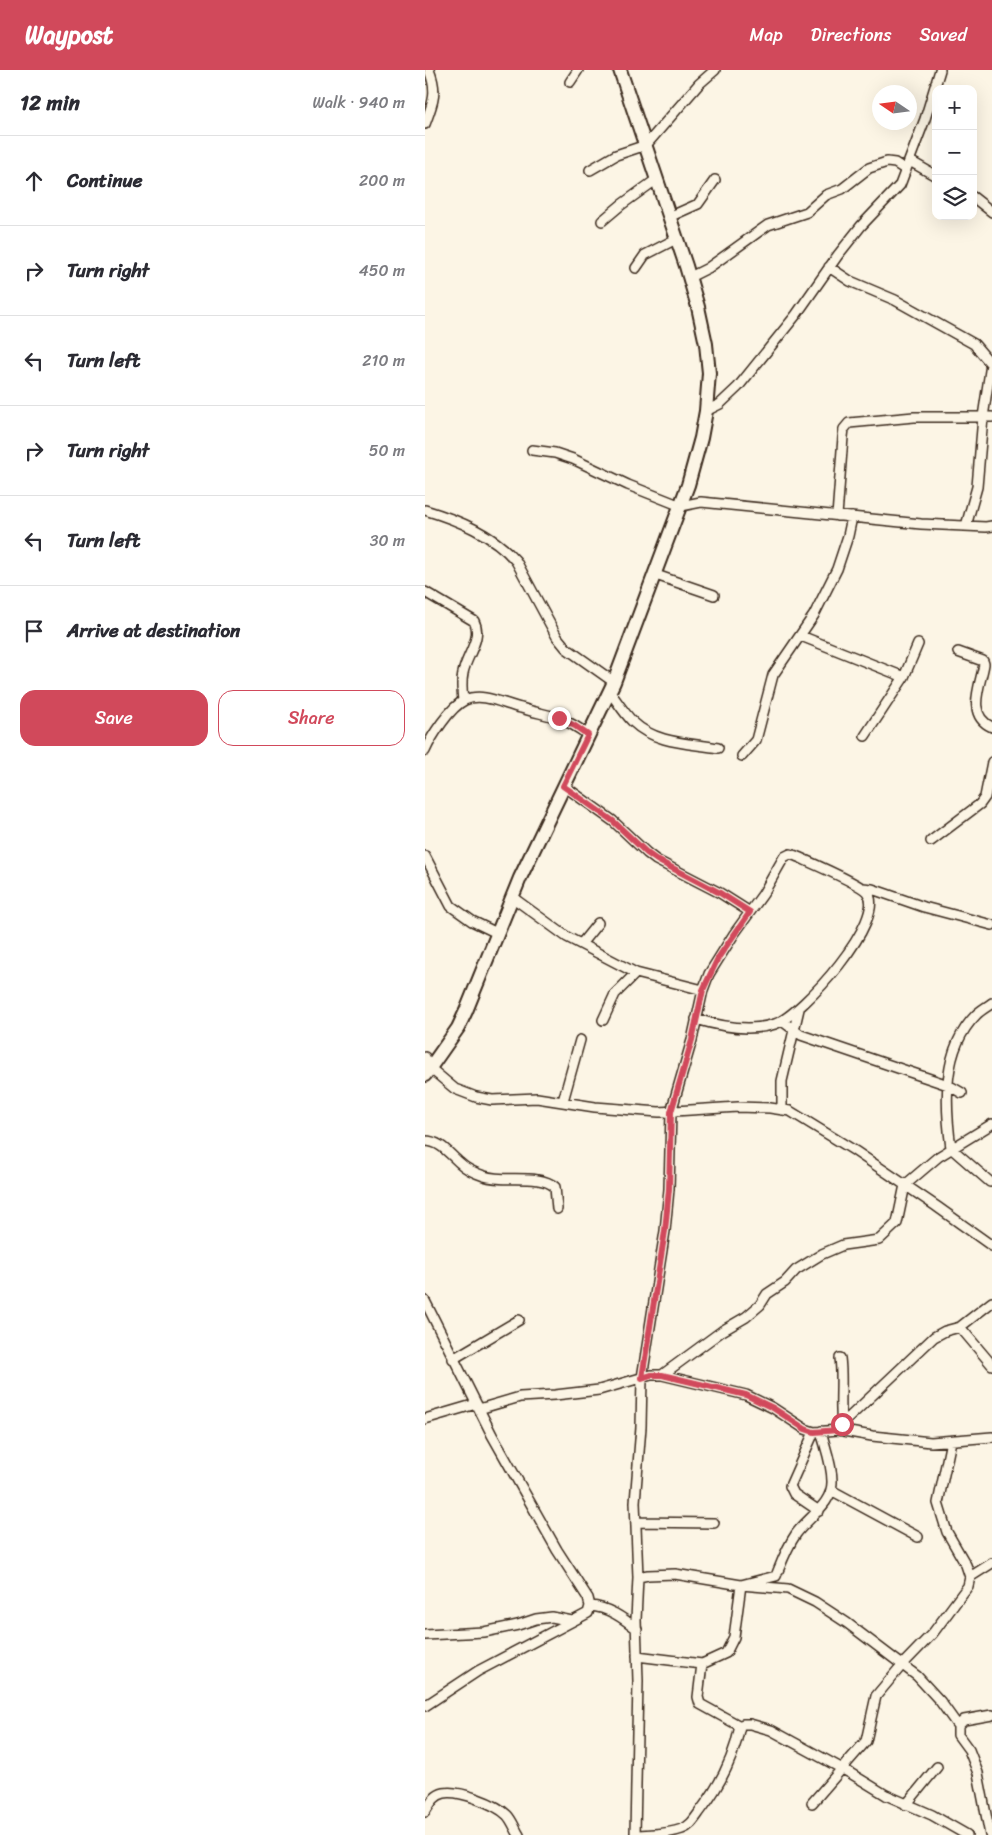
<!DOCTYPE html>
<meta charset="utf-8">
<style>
:root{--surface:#fff;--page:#f7f7f7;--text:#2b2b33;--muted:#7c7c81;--line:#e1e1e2;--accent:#d1495b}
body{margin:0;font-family:Sriracha,sans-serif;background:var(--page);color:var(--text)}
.controls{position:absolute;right:15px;top:15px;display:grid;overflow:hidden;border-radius:10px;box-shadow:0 5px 20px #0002}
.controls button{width:45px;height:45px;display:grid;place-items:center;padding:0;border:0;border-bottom:1px solid var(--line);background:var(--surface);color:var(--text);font:25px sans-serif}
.compass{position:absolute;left:447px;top:15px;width:45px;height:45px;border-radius:50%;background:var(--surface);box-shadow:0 5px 20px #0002;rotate:283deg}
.stop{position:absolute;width:15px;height:15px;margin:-11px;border:4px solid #d1495b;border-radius:50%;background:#fff}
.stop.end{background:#d1495b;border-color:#fff;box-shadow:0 1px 5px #0008}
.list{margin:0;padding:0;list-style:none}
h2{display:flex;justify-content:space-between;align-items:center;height:65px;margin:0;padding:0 20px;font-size:21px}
h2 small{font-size:16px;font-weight:400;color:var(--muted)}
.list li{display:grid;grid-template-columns:32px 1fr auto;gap:15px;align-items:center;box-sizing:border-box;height:90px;padding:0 20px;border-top:1px solid var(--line)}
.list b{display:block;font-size:19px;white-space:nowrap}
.list em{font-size:16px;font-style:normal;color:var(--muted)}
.actions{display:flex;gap:10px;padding:15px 20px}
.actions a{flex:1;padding:11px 0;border:1px solid var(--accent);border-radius:15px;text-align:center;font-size:18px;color:var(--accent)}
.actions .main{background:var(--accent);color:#fff}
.icon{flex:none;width:28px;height:28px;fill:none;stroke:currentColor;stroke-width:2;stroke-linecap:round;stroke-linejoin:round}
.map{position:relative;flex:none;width:567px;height:1765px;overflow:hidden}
header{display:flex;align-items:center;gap:30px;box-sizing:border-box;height:70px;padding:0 25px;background:var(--accent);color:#fff}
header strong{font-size:24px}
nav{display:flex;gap:28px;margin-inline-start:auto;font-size:18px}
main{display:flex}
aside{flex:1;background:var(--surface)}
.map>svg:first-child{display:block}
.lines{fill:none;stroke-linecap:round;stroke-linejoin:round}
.street-casing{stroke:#3b2a1e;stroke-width:12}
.secondary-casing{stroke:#3b2a1e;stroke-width:16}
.street{stroke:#fcf5e5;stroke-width:9}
.secondary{stroke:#fcf5e5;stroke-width:12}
.route{stroke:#d1495b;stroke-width:6}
</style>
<header>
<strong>Waypost</strong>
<nav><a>Map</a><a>Directions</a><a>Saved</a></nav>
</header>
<main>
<aside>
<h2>12 min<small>Walk · 940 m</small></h2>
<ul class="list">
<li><svg class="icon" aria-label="ahead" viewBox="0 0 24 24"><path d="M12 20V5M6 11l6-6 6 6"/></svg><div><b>Continue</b></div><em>200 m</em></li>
<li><svg class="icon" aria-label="right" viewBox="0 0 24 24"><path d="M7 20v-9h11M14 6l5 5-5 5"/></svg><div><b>Turn right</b></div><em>450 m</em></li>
<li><svg class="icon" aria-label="left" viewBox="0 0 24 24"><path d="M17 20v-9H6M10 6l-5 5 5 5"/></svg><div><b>Turn left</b></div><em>210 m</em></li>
<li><svg class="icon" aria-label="right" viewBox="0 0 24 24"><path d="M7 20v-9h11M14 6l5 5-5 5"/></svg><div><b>Turn right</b></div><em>50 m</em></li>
<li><svg class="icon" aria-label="left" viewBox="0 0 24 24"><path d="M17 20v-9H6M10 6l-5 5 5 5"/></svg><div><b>Turn left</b></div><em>30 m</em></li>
<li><svg class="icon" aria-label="arrive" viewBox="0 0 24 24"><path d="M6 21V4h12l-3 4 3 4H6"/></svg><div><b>Arrive at destination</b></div></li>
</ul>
<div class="actions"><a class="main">Save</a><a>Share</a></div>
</aside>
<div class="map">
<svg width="567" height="1765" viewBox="0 0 567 1765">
<rect width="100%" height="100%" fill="#fcf5e5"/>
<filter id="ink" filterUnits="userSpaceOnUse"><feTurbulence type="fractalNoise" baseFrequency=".02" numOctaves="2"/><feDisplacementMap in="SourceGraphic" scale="10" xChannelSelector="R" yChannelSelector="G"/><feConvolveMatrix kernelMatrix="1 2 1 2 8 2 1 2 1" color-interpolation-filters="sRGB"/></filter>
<g filter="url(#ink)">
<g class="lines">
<g class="street-casing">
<path id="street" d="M145 12 153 0
M0 54C8 33 13 22 4 0
M485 91 511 106
M165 100 191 85 221 75 274 14 290 0
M548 127 567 142
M244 147 273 134 290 110
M177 151 196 135 232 109
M404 197 425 211 470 230 549 274 566 294 558 347 552 417 541 456
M211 198 220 185 251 169
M265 207 283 198 343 155 382 142 401 125 417 119 444 98 462 92 470 93 481 100
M281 341 295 334 313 317 371 245 413 185 436 156 475 115 500 49 515 0
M107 380 130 383 148 389 203 415 256 436 276 432 496 454 561 457 567 456
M0 440C33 450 68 464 91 491L132 567 141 578 189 612
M412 446 418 367 419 359 424 353 489 347H567
M231 505 289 525
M0 522 49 551C58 568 41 586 38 603 36 612 37 622 38 631
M376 566 479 607 440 666
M533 582 558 591 559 594C556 614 540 645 567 657
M479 607 493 574
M184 621C192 631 199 643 208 652 231 674 265 673 293 678
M0 681C6 667 25 637 40 630 58 622 78 634 96 638 108 642 121 644 133 648 144 652 154 658 163 665
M317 686 331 670 348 605 389 545 412 499 423 466 427 447
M139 716 188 751 222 783 231 790 295 823 325 842
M506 771 555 734 560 727 567 692
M0 786 26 836 47 851 72 863
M438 818 447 819 499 837 567 855
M87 827 142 867 211 903
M156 874 173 853
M178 950 190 924 211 903 278 920
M357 951 376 965 523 1015 537 1023
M0 987 5 998 30 1019 51 1027 67 1030 112 1028 170 1037 234 1042 313 1037 345 1038 365 1041 430 1081 511 1136 567 1176
M138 1031 155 970
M357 1040V1011L374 939
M0 1071C16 1071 24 1084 35 1093 41 1099 50 1103 59 1106 79 1113 115 1103 130 1117L132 1139
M565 1112 526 1078C520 1034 517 979 551 945 556 940 562 937 567 933
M0 1231 67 1365 132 1480 163 1528 165 1536 163 1543 53 1601 0 1636
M535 1257 567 1295
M28 1289 94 1250
M237 1305 297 1261 321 1247 335 1235 342 1224 360 1212 371 1200 397 1184 418 1175 454 1170 472 1153 480 1115 513 1087 567 1054
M54 1339 95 1327 130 1325 174 1320 226 1305H237L321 1325 348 1338 380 1359 389 1362 413 1360 447 1366 506 1372 567 1367
M0 1349 51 1334
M417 1354 509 1267 520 1261 535 1257 567 1232
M414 1358 417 1354C414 1332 418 1311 415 1288
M389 1362 365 1416 369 1424 394 1441
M406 1420 493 1467
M211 1452 289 1453
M213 1507 223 1505 250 1504 316 1515 351 1506C357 1491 362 1477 371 1464 383 1447 408 1434 407 1411 407 1394 400 1377 396 1361
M545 1507 567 1493
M165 1536C183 1537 198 1548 212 1559
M0 1565 59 1562 93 1555 111 1549 127 1547 147 1551
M212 1586 277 1594 301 1583 309 1567 316 1515 363 1519 390 1532 422 1553 492 1606 515 1631 533 1656
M277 1594 273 1627 275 1634 315 1656
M387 1733 441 1671 451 1626 477 1595 508 1563 543 1516 545 1507 541 1495 522 1462 513 1433 526 1371
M481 1735 512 1697
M0 1742C5 1734 9 1725 19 1723 34 1720 71 1734 82 1745 87 1750 90 1759 94 1765
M210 1765 213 1611 211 1550 213 1507 210 1432 216 1357 217 1308 240 1161 244 1119 246 1042 267 970 278 920 284 904 309 864 338 824 359 787 365 784 371 786C384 792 436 814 442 822 464 848 377 945 350 954 326 962 294 956 271 949
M214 1765C228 1764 244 1764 257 1759 266 1756 270 1748 276 1740 295 1715 309 1688 315 1656L318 1654H325L346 1660 425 1703 461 1725 507 1745 542 1765
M565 1765 553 1703 544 1680 533 1665V1656L539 1650 567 1645"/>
</g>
<g class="secondary-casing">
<path id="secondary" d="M0 1005 33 958 41 941 95 808 189 612 263 415 276 368 281 341 284 303 281 274 273 237 261 196 195 0"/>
</g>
<use href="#street" class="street"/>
<use href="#secondary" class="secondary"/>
</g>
</g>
<g class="lines" filter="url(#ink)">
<path class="route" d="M134 648 150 656 163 665 138 716 188 751 222 783 232 790 295 823 325 842 293 888 278 920 267 970 246 1042 244 1119 240 1161 217 1308 226 1305H237L321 1325 348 1338 380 1359 389 1362 413 1360 417 1354"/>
</g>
</svg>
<div class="controls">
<button>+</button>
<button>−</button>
<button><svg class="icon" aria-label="layers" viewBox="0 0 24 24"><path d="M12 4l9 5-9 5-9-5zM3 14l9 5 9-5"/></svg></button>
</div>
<svg class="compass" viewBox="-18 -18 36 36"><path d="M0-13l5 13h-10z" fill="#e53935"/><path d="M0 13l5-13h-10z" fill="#7c7c81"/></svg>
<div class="stop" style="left:417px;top:1354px"></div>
<div class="stop end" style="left:134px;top:648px"></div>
</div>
</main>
